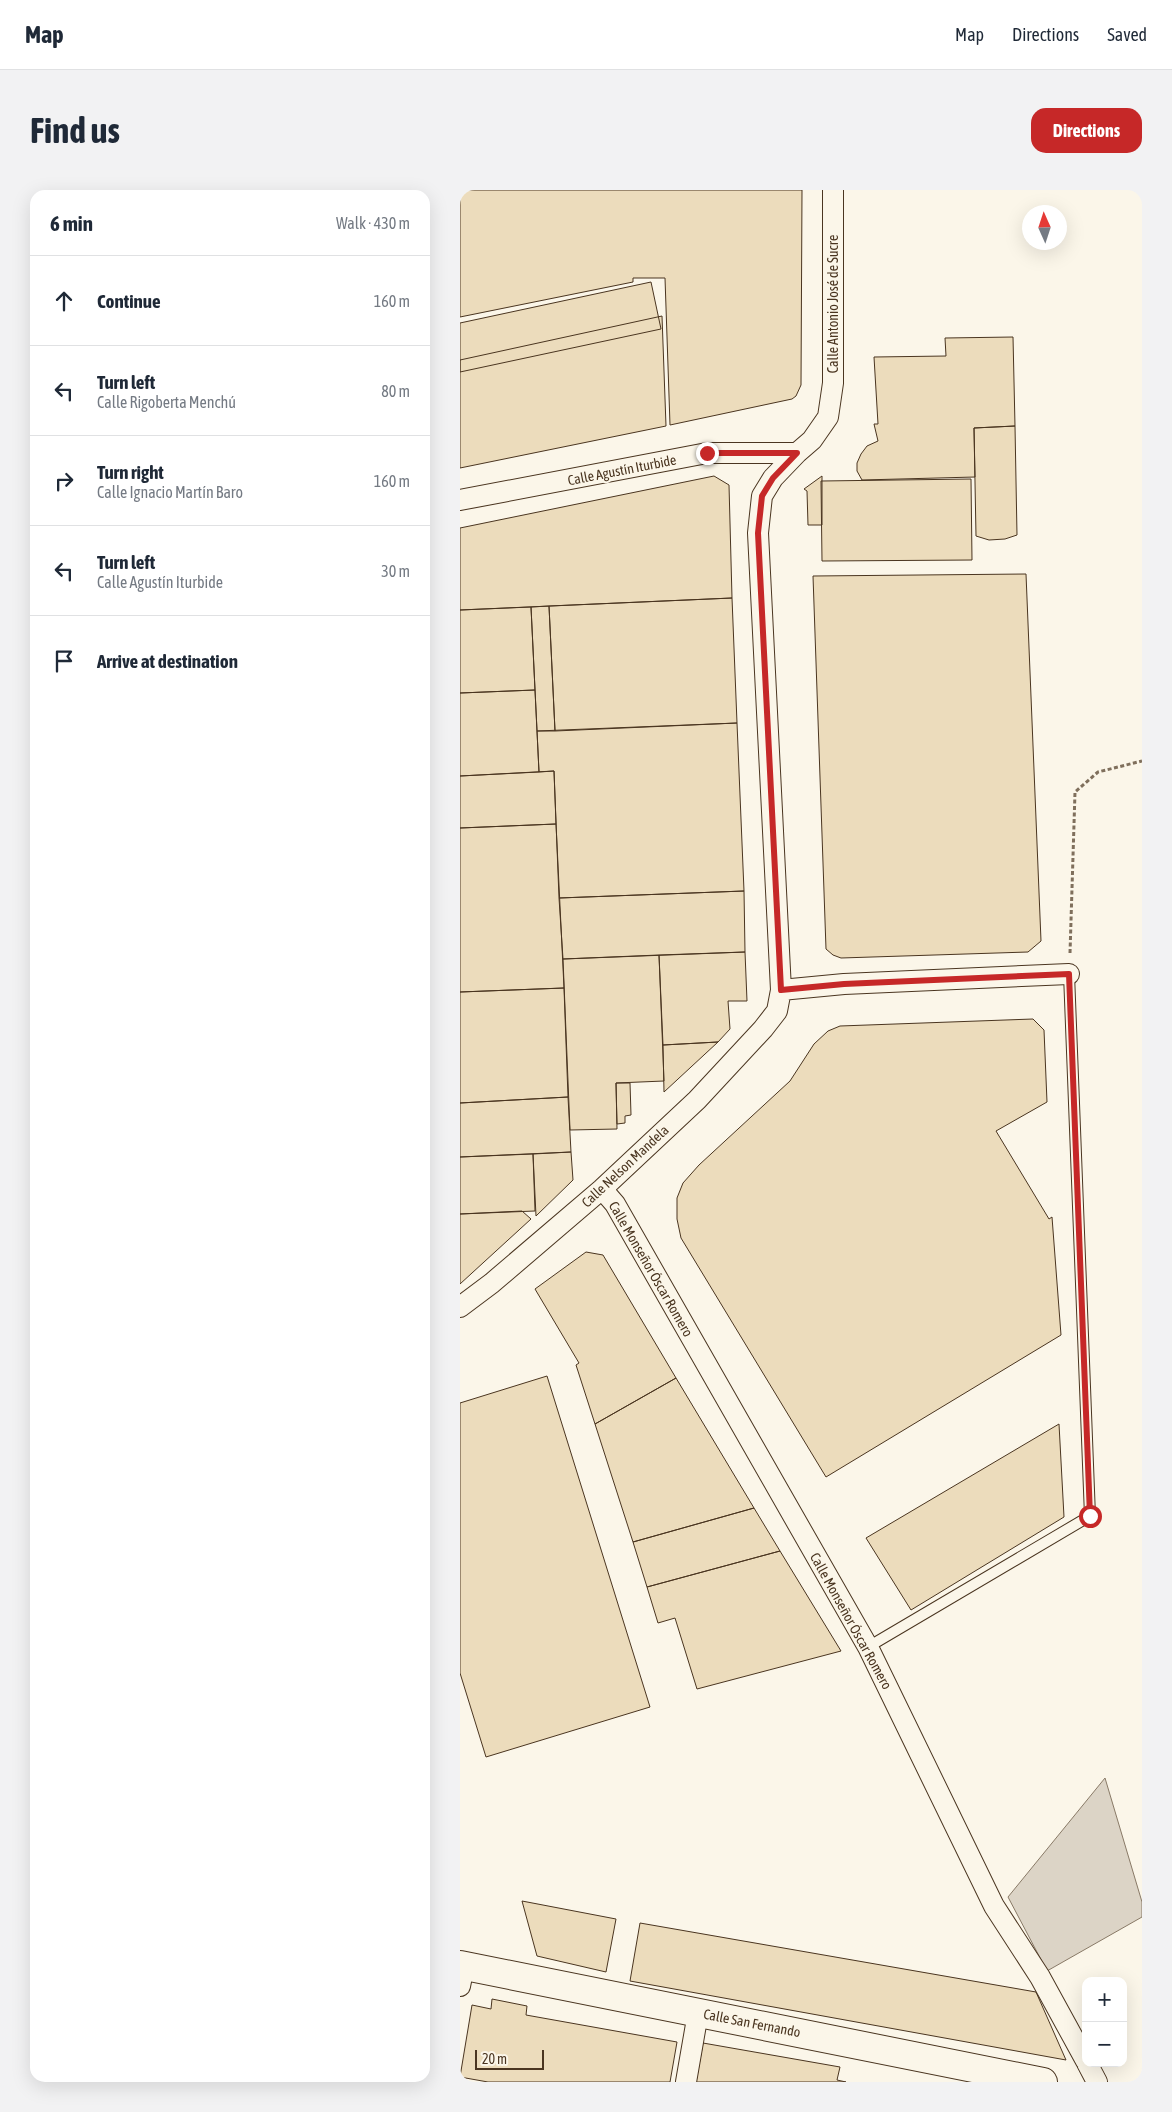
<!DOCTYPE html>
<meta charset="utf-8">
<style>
:root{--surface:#fff;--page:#f2f2f3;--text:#1f2937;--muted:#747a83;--line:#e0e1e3;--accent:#c62828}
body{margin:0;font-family:"Asap Condensed",sans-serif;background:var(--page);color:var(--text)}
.controls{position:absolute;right:15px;bottom:15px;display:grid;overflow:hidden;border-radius:10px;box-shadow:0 5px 20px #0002}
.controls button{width:45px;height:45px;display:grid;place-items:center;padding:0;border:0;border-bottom:1px solid var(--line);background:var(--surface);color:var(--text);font:25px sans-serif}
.compass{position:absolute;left:562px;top:15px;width:45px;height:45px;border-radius:50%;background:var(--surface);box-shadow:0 5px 20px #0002;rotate:357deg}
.scale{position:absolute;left:15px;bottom:12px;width:69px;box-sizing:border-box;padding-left:5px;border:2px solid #4a3520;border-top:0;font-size:14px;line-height:18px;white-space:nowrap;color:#4a3520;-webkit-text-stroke:4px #fbf6e9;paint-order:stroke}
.stop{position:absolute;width:15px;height:15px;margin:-11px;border:4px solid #c62828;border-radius:50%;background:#fff}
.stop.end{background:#c62828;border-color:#fff;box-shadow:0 1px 5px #0008}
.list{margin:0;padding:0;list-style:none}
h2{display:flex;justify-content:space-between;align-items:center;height:65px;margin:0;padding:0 20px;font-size:21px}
h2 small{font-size:16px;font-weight:400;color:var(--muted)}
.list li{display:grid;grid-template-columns:32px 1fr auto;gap:15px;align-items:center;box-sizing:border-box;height:90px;padding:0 20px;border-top:1px solid var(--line)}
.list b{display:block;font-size:19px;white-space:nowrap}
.list p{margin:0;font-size:16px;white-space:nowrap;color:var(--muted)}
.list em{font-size:16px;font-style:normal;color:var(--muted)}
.icon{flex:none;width:28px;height:28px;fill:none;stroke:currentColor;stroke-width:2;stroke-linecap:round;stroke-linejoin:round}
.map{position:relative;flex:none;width:682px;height:1892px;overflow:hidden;border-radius:15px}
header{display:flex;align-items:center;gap:30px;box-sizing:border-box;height:70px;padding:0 25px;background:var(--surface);border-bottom:1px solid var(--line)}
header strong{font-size:24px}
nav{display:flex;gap:28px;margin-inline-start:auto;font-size:18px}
.intro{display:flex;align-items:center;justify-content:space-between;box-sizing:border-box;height:120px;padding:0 30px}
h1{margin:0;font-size:35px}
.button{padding:12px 22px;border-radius:15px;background:var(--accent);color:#fff;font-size:18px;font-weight:700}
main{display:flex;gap:30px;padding:0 30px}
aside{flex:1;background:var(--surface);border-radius:15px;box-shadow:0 5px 20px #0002}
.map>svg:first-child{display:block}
.water{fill:#dcd4c6;stroke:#887966}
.building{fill:#ecdcbc;stroke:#4a3520}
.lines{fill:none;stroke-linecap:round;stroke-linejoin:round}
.lane-casing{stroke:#4a3520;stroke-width:12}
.street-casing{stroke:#4a3520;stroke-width:22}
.secondary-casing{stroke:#4a3520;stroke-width:30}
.path{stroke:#7f6f5c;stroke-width:3;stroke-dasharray:4 2.5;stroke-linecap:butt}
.lane{stroke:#fbf6e9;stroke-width:10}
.street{stroke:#fbf6e9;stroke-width:20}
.secondary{stroke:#fbf6e9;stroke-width:28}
.route{stroke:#c62828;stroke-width:6}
.labels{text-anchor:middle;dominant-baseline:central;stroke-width:4;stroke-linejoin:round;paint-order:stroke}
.street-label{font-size:14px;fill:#4a3520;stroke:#fbf6e9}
</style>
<header>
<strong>Map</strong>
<nav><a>Map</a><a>Directions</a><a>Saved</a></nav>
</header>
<div class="intro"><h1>Find us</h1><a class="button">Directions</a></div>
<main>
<aside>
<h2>6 min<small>Walk · 430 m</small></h2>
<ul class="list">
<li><svg class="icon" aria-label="ahead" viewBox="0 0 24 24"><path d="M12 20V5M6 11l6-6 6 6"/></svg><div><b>Continue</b></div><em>160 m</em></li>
<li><svg class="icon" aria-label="left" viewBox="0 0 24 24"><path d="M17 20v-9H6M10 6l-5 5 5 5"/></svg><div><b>Turn left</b><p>Calle Rigoberta Menchú</p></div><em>80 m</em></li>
<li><svg class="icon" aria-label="right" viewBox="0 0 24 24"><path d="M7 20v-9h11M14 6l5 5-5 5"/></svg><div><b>Turn right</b><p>Calle Ignacio Martín Baro</p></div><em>160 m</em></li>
<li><svg class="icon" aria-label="left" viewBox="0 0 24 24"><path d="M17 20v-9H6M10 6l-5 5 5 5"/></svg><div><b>Turn left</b><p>Calle Agustín Iturbide</p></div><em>30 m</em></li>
<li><svg class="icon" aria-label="arrive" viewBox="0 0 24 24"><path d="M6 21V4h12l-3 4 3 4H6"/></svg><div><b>Arrive at destination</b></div></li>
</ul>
</aside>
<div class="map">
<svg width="682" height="1892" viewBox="0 0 682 1892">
<rect width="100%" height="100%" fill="#fbf6e9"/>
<path class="water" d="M645 1588 682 1712V1727L587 1781 548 1707Z"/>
<path class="building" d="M0 0H342L341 195 336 206 332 209 210 235 205 88H173V92L0 127Z
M191 92 201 139 0 182V133Z
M202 126 206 236 0 278V170Z
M553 147 555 236 514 238 515 287 402 290 397 281V273L401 264 407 256 418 251 414 234H418L414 167 486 166 485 148Z
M555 236 557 345 545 349 529 350 516 346 514 238Z
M254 286 269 295 272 408 0 420V338Z
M362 286V335H348L347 301 344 299Z
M511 289 512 370 362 371 361 291Z
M566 384 581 751 568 762 381 768 373 765 366 759 353 386Z
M272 408 277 533 95 541 89 416Z
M89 416 95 541H77L71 417Z
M71 417 75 500 0 503V420Z
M75 500 79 582 0 586V503Z
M277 533 284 701 99 708 94 581 79 582 77 541Z
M94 581 96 634 0 638V586Z
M96 634 104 798 0 802V638Z
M284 701 285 762 103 769 99 708Z
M285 762 287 811H268L270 839 258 852 203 855 199 765Z
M199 765 204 891 156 893 157 939 110 940 103 769Z
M104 798 108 907 0 913V802Z
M573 829 584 840 587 912 536 941 589 1029 592 1027 601 1145 366 1287 221 1048 217 1029V1008L223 993 239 975 330 891 354 854 368 841 380 836Z
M258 852 204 902 203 855Z
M156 893H170L171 925 165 926V933L157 934Z
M108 907 111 962 0 967V913Z
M111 962 113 990 76 1026 73 964Z
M73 964 75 1021 0 1024V967Z
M62 1021 71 1029 0 1094V1024Z
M126 1062 143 1065 216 1188 135 1234 116 1175 119 1173 75 1099Z
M87 1186 190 1517 26 1567 0 1483V1213Z
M216 1188 294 1318 173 1352 135 1234Z
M599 1234 604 1327 451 1420 406 1348Z
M294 1318 320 1361 187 1397 173 1352Z
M320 1361 381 1461 237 1499 215 1428 198 1433 187 1397Z
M62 1711 156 1729 146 1782 77 1766Z
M180 1733 576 1802 606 1870 170 1791Z
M32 1809 67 1816 66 1825 217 1852 210 1892H28L0 1887 12 1815 31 1819Z
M243 1853 380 1877 377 1890 386 1892H236Z"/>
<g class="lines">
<g class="lane-casing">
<path id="lane" d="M408 1457 630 1326 609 784"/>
</g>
<g class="street-casing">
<path id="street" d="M0 310 247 263H337L352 250 368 227 373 193V0
M321 800 384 794 609 784
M142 999 155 1014 408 1457 534 1716 580 1787 626 1871
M0 1117 32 1093 142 999 237 910 303 839 317 821 321 800 298 343 302 306 313 288 337 263
M0 1796 4 1776
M627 1873 637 1892
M226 1892 238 1823"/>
</g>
<g class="secondary-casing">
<path id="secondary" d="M0 1775 583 1892"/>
</g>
<path class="path" d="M610 763 615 602 638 582 682 571"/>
<use href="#lane" class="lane"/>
<use href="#street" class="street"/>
<use href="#secondary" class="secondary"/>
</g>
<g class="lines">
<path class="route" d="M247 263H337L313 288 302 306 298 343 321 800 384 794 609 784 630 1326"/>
</g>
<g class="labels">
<g class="street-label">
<text transform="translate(373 114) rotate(-90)">Calle Antonio José de Sucre</text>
<text transform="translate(162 280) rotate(-11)">Calle Agustín Iturbide</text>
<text transform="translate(165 976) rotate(-43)">Calle Nelson Mandela</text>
<text transform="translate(191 1079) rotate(60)">Calle Monseñor Óscar Romero</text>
<text transform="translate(391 1431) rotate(61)">Calle Monseñor Óscar Romero</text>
<text transform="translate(292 1833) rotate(11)">Calle San Fernando</text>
</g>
</g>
</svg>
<div class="controls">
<button>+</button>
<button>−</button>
</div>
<svg class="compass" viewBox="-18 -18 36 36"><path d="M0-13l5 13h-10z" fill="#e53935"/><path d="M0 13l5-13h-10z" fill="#747a83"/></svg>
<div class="scale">20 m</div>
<div class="stop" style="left:630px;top:1326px"></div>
<div class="stop end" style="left:247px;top:263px"></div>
</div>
</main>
